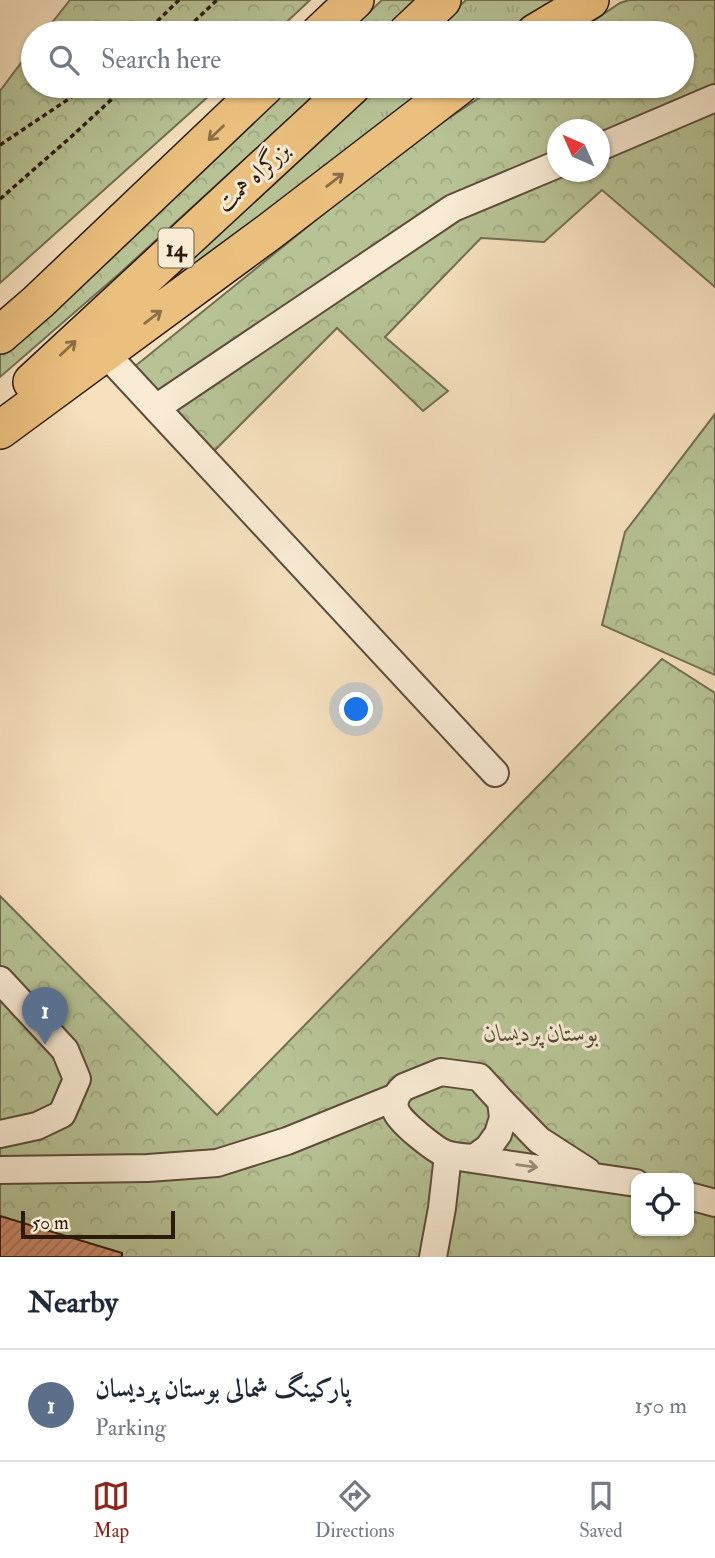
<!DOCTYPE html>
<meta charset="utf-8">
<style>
:root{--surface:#fff;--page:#f2f2f3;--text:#1f2937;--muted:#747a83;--line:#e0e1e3;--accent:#8f2418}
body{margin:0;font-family:"IM FELL Double Pica",Amiri,serif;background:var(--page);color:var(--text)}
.controls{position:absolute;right:21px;bottom:21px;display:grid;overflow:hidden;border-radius:14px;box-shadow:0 2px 5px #0004}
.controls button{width:63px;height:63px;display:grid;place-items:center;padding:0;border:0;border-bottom:2px solid var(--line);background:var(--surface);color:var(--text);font:35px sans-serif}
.compass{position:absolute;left:547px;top:119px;width:63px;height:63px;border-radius:50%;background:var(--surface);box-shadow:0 2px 5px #0004;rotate:315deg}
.scale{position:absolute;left:21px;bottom:18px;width:154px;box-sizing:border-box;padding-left:7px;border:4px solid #2b1a0d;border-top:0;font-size:19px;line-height:24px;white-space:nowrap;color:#2b1a0d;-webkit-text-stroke:5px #f9ebd4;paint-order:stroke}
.you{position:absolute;left:357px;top:710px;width:24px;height:24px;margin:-18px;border:5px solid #fff;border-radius:50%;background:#1a73e8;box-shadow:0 0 0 10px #1a73e833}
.badge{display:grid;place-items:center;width:46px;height:46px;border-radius:50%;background:var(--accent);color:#fff;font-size:23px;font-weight:700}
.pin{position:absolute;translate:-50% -58px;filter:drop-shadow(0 2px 4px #0008)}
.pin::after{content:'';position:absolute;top:37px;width:24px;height:21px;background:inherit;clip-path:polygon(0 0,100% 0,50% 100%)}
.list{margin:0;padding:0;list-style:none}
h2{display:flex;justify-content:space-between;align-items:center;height:91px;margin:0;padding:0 28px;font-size:30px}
h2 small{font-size:23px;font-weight:400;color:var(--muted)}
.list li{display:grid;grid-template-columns:46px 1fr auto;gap:21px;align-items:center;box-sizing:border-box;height:112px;padding:0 28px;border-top:2px solid var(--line)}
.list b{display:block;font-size:26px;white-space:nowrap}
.list p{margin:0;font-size:23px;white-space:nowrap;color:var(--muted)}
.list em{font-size:23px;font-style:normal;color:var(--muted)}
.icon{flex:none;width:38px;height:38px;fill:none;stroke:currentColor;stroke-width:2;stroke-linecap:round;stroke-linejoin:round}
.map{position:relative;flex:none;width:715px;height:1257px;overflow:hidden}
.search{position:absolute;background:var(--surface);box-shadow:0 2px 5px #0004;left:21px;right:21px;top:21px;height:77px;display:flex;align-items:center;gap:18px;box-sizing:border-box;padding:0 24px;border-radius:38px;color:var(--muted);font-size:26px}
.sheet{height:203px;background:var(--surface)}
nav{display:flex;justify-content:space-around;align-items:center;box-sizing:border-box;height:98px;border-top:2px solid var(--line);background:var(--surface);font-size:19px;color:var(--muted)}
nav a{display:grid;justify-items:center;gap:4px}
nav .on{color:var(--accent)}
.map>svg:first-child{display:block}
.grass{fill:url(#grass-tufts);stroke:#716e51;stroke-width:2}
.forest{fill:url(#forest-crowns);stroke:#716e51;stroke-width:2;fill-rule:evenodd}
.building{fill:url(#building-hatch);stroke:#2b1a0d;stroke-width:2}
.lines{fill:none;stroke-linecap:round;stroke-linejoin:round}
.minor-casing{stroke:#5e4c39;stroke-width:30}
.highway-casing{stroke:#2b1a0d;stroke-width:40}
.path{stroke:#2b1a0d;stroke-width:3.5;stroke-dasharray:5 3.5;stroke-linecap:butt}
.minor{stroke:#f9ebd4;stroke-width:26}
.highway{stroke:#ebc07e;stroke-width:37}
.oneway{stroke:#8b6d46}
.oneway2{stroke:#9c8d7a}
.labels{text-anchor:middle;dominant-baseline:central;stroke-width:6;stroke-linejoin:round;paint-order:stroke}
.shield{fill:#f9ebd4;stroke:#695949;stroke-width:2}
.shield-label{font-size:23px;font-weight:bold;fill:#2b1a0d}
.street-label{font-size:24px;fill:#2b1a0d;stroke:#f9ebd4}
.park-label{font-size:24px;font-style:italic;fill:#554d36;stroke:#f9ebd4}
</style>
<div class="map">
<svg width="715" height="1257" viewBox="0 0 715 1257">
<defs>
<pattern id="grass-tufts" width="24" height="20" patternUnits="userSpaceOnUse" patternTransform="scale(1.75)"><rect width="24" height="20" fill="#b7c395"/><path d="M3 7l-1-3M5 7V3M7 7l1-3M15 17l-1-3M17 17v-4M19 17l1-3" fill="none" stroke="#9ea77f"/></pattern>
<pattern id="forest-crowns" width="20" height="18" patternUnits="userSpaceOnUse" patternTransform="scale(1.75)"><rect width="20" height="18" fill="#b7c395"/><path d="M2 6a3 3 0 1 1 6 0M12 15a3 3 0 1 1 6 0" fill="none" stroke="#9ea77f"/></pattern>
<pattern id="building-hatch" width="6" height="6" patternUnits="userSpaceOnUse" patternTransform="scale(1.75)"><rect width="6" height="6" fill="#d18e6f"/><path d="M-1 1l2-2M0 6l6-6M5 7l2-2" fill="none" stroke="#aa735a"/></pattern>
</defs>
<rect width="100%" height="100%" fill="#f6e0bd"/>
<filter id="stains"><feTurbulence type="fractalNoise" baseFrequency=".00286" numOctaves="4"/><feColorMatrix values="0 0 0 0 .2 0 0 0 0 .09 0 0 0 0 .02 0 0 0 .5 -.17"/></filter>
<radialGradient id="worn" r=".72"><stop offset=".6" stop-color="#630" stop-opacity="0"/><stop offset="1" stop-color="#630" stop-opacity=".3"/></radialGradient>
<path class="grass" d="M466 0H569L518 33H431Z
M375 86H444L65 366 270 183Z"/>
<path class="forest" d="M70 0H310L275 33H44Z
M382 0H417L382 33H347Z
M629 0H715V287L602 190 544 242 481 238 385 337 448 391 423 411 337 328 214 451 134 367 410 144 497 86H682V33H575L620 3ZM558 130H600V172H558Z
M33 47V86H220L0 283V91Z
M291 86H325L120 273 0 377V349L198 173Z
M715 414V675L602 625 625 532Z
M662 659 715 693V1257H0V896L217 1115ZM636 1178H689V1231H636Z"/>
<path class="building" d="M0 1216 122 1253V1257H0Z"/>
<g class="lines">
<g class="minor-casing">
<path id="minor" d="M600 147 715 98
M105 353 495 773
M156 408 453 208 558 164
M0 980 65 1050 77 1079 62 1114 37 1126 0 1134
M441 1072 479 1077 501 1101 503 1118 498 1134 488 1148 474 1158C465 1157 455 1157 446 1154 435 1150 400 1122 396 1111 392 1102 397 1093 404 1087Z
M501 1101 539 1140 587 1171
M465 1158 636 1183
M0 1170 148 1168 217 1163 287 1141 396 1097
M689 1196 715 1203
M433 1257 442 1208 448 1155"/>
</g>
<g class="highway-casing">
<path id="highway" d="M320 33 355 0
M407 33 442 0
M535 33 590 0
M0 335 38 302 265 86
M32 382 352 86
M0 430 269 232 459 86"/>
</g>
<path class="path" d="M145 33 179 0
M182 33 217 0
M0 145 88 86
M0 199 72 136 126 86"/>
<use href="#minor" class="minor"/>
<use href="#highway" class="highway"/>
</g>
<defs><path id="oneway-shaft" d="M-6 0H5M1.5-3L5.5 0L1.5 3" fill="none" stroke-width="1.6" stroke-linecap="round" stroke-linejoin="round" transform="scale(1.75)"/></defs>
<g class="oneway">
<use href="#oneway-shaft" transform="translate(216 133) rotate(136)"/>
<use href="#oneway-shaft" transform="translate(335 180) rotate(-38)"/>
<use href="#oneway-shaft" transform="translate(153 317) rotate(-37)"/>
<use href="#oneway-shaft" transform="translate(68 348) rotate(-43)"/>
</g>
<use class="oneway2" href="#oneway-shaft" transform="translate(527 1166) rotate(8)"/>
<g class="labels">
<rect class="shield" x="158.5" y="228.5" width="35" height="39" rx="5"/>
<g class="shield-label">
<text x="176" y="248">14</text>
</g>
<g class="street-label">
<text transform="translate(253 177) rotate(-43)">بزرگراه همت</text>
</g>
<g class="park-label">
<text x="541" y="1033">بوستان پردیسان</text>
</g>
</g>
<rect width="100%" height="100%" filter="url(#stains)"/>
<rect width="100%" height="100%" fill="url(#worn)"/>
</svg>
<div class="controls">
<button><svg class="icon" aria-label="locate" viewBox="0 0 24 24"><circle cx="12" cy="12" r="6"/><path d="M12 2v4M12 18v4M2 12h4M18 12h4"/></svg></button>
</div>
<svg class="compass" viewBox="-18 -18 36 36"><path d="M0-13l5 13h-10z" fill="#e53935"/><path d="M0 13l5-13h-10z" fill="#747a83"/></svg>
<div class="scale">50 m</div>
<div class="you"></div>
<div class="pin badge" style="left:45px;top:1045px;background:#5c6f8a">1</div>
<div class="search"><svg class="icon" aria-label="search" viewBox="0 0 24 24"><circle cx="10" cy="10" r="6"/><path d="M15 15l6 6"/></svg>Search here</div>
</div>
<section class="sheet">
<h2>Nearby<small></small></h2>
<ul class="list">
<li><span class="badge" style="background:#5c6f8a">1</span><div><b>پارکینگ شمالی بوستان پردیسان</b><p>Parking</p></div><em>150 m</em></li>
</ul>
</section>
<nav>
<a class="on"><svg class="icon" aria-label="map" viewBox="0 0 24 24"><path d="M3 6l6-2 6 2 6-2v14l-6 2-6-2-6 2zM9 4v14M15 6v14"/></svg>Map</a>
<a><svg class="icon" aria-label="directions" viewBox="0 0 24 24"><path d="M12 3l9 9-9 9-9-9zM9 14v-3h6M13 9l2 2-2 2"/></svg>Directions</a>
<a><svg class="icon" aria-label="saved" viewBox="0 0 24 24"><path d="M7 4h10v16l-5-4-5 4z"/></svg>Saved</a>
</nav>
